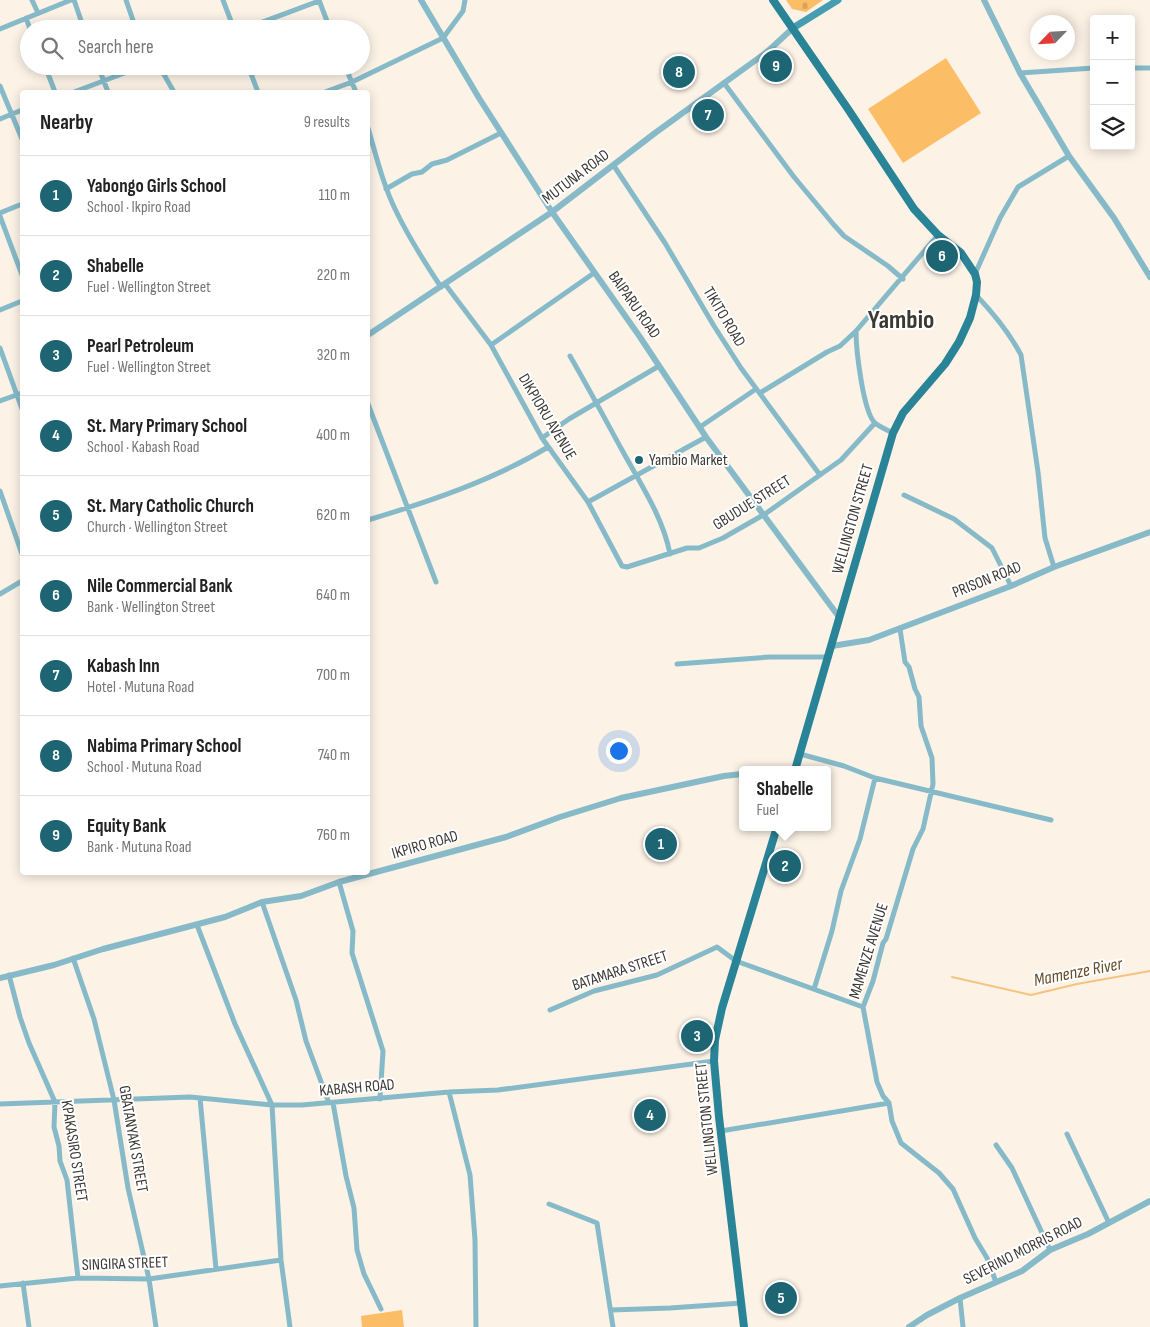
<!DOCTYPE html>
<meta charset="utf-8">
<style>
:root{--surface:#fff;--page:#f6f6f6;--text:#222;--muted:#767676;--line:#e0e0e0;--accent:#1e6574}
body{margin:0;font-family:"Sofia Sans Condensed",sans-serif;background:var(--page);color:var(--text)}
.controls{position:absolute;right:15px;top:15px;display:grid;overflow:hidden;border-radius:5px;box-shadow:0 2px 12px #0003}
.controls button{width:45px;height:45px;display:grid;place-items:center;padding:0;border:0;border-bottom:1px solid var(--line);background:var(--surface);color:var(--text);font:25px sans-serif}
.compass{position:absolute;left:1030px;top:15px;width:45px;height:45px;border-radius:50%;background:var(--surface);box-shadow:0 2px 12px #0003;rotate:245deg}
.you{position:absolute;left:618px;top:750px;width:18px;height:18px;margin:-12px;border:4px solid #fff;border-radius:50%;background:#1a73e8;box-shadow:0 0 0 8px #1a73e833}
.badge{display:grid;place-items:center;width:32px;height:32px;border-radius:50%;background:var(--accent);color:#fff;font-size:16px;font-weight:700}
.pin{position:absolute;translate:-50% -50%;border:2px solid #fff;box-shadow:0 1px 5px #0006}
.popup{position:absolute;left:739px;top:766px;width:92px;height:65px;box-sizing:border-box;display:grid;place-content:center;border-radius:5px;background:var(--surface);filter:drop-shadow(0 1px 4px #0005);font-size:16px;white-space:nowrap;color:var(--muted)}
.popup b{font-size:19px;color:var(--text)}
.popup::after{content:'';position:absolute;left:50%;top:100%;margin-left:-10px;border:10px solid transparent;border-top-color:var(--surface)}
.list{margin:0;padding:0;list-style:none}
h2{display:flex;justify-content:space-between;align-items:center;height:65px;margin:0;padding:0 20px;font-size:21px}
h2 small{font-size:16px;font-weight:400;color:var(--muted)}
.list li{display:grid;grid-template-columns:32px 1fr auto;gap:15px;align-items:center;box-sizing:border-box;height:80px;padding:0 20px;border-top:1px solid var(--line)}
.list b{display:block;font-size:19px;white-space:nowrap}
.list p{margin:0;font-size:16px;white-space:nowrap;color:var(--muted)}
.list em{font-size:16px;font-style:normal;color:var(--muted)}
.icon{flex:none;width:28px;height:28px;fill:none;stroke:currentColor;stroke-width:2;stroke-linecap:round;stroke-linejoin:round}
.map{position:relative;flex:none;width:1150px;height:1327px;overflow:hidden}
.search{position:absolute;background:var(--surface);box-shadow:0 2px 12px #0003;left:20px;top:20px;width:350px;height:55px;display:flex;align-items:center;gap:12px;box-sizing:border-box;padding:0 18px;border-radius:28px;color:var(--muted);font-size:19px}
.panel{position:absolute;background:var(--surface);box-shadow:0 2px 12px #0003;left:20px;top:90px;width:350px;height:785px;border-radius:5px}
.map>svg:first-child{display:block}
.cemetery{fill:url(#cemetery-stones)}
.garden{fill:#fcbd67}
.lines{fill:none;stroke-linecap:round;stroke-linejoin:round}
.stream{stroke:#f6c37f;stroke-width:2}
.minor{stroke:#86bac8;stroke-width:5}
.tertiary{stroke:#86bac8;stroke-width:6}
.secondary{stroke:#469cb1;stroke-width:7}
.primary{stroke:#298498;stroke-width:8}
.poi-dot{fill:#1e6574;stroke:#fff;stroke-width:2}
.labels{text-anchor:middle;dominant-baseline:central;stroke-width:4;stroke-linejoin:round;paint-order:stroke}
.street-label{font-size:16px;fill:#3c3833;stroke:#fff}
.poi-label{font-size:16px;fill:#3c3833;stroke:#fff;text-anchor:start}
.water-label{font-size:18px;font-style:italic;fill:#674c28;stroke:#fff}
.town-label{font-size:26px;font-weight:bold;fill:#3c3833;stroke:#fff}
</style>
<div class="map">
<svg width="1150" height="1327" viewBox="0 0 1150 1327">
<defs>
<pattern id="cemetery-stones" width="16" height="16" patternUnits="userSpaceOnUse" patternTransform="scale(1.25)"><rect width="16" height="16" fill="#fcbd67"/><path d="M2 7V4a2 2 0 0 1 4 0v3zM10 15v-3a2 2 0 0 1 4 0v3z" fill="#d9a35a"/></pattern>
</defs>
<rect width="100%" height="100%" fill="#fcf2e6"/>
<path class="cemetery" d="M786 0H823L806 12 792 9Z"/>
<path class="garden" d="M946 58 981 113 903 163 868 109Z
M402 1310 404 1327H362L361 1316Z"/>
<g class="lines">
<path class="stream" d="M952 977 1031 995 1077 984 1150 971"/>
<path class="minor" d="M32 0 38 13
M74 0 84 29
M126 0 136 29
M223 0 234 29
M319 0 330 29
M26 18 30 29
M0 29 71 0
M244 29 319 1
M45 66 55 92
M98 66 108 92
M159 66 174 92
M248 66 258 92
M345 66 356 92
M1131 68H1150
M1020 73 1094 68
M724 83 794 177 834 225 844 236 888 266 903 279
M0 86 22 139
M74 92 143 66
M325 92 352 82 443 38 463 11 465 0
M0 119 22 110
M368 128C376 155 383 185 396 211 409 238 425 263 441 287
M614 166 665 243 714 326 741 368 820 475
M386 189 412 174 422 172 432 164 447 160 501 133
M0 213 22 204
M0 216 22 275
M975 274 1000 218 1018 187 1069 156
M445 284 491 345 542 438 588 502 622 566 627 567 687 548H699L723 538 765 514 841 460 875 423
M976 295C994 314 1009 332 1021 355L1038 472 1045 538 1054 567
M0 310 22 301
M856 331C856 349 863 412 875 423 880 427 887 430 893 433
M491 345 594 273
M0 348 22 409
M570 356C588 387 605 419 622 450 640 483 663 517 670 554
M760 393 827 352 840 346 856 331 938 235
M0 401 22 393
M368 404 436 582
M700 427 756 389
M542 438 569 419 659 366
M0 491 22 554
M904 495 954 519 992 548 1011 586
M588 502 706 437
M368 520C428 502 494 480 548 447
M0 594 22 581
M900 629 905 662 909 667 915 689 919 697 921 726 932 758 933 784 923 829 913 849 886 939 883 943 873 981 863 1007 877 1082 883 1096 889 1103 892 1121 901 1143 939 1173 953 1189 975 1238 987 1258 996 1282
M677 664 770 657H829
M800 754 844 766 875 778 1051 820
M339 882 353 931 352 953 383 1051 380 1099
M262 902 296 1000 306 1041 329 1103
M197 925 235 1024 272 1105 281 1260 290 1327
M73 958 94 1019 114 1100 128 1188 149 1279 156 1327
M9 975 20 1017 29 1043 55 1102 54 1127 59 1146 60 1161 67 1180 78 1278
M814 989 832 931 841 891 860 839 875 778
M550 1010 594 991 657 975 717 947 736 961 863 1007
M449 1092 470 1175 475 1240 476 1327
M200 1098 216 1269
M333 1103 346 1176 354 1208 357 1250 364 1274 381 1309
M0 1104 190 1097 272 1105H302L449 1092 498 1090 714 1061
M721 1131 889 1103
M1067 1134 1109 1223
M996 1145 1012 1168 1050 1250
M549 1204 597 1223 613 1327
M23 1283 29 1327
M0 1286 78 1278 149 1279 281 1260
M960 1298 963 1327
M611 1310 670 1308 742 1303"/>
<path class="tertiary" d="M421 0 479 98 552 212 640 337 706 437 839 617
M984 0 1020 73 1069 156 1114 218 1150 277
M368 335 552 212 655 133 767 52 793 28
M832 646 869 640 1011 586 1054 567 1150 532
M0 978 54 965 103 949 225 917 262 902 301 896 339 882 506 837 560 817 621 798 724 776 742 774
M909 1327 927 1315 960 1298 1022 1271 1050 1250 1088 1234 1150 1201"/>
<path class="secondary" d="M793 28 838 0"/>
<path class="primary" d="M773 0 848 109 914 209 938 235 961 253 975 274 977 282 976 295 970 318 959 342 945 364 903 413 893 433 795 770
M744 1327 719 1117 714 1061 715 1040 722 1008 777 827"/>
</g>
<circle class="poi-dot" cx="639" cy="460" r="5"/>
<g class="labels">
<g class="street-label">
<text transform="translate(576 177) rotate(-37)">MUTUNA ROAD</text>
<text transform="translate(634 305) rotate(55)">BAIPARU ROAD</text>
<text transform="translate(724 317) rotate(59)">TIKITO ROAD</text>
<text transform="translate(547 417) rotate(59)">DIKPIORU AVENUE</text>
<text transform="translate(752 503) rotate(-32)">GBUDUE STREET</text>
<text transform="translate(853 519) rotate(-74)">WELLINGTON STREET</text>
<text transform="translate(987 580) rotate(-22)">PRISON ROAD</text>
<text transform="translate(425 845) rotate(-16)">IKPIRO ROAD</text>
<text transform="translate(869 951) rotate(-73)">MAMENZE AVENUE</text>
<text transform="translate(620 971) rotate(-18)">BATAMARA STREET</text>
<text transform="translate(357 1088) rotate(-5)">KABASH ROAD</text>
<text transform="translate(707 1119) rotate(-96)">WELLINGTON STREET</text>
<text transform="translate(133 1139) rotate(80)">GBATANYAKI STREET</text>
<text transform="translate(74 1151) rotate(81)">KPAKASIRO STREET</text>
<text transform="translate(1023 1251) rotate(-27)">SEVERINO MORRIS ROAD</text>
<text transform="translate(125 1264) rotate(-2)">SINGIRA STREET</text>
</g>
<g class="poi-label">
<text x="649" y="460">Yambio Market</text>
</g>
<g class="water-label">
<text transform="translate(1078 972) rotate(-11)">Mamenze River</text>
</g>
<g class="town-label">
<text x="901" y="320">Yambio</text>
</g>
</g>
</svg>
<div class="controls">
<button>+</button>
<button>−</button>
<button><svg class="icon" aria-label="layers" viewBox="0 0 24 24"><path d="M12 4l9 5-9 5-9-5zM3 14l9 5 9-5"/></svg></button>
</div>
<svg class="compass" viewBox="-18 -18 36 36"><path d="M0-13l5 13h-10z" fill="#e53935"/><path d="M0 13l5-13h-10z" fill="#767676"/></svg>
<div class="you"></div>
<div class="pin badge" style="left:661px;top:844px">1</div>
<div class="pin badge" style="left:785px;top:866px">2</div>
<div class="popup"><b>Shabelle</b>Fuel</div>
<div class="pin badge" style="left:697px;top:1036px">3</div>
<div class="pin badge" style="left:650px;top:1115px">4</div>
<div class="pin badge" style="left:781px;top:1298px">5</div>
<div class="pin badge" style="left:942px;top:256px">6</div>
<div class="pin badge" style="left:708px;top:115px">7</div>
<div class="pin badge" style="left:679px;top:72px">8</div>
<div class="pin badge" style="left:776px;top:66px">9</div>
<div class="search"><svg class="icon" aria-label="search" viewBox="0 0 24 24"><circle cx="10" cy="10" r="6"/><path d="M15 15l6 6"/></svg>Search here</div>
<section class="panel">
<h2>Nearby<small>9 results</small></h2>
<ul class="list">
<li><span class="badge">1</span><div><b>Yabongo Girls School</b><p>School · Ikpiro Road</p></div><em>110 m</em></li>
<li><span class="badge">2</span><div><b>Shabelle</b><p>Fuel · Wellington Street</p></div><em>220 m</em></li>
<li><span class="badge">3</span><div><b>Pearl Petroleum</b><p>Fuel · Wellington Street</p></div><em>320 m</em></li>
<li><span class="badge">4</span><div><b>St. Mary Primary School</b><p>School · Kabash Road</p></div><em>400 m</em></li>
<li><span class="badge">5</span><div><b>St. Mary Catholic Church</b><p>Church · Wellington Street</p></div><em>620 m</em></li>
<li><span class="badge">6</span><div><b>Nile Commercial Bank</b><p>Bank · Wellington Street</p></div><em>640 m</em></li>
<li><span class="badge">7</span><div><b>Kabash Inn</b><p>Hotel · Mutuna Road</p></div><em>700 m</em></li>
<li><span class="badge">8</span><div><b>Nabima Primary School</b><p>School · Mutuna Road</p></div><em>740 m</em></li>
<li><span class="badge">9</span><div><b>Equity Bank</b><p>Bank · Mutuna Road</p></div><em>760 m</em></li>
</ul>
</section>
</div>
